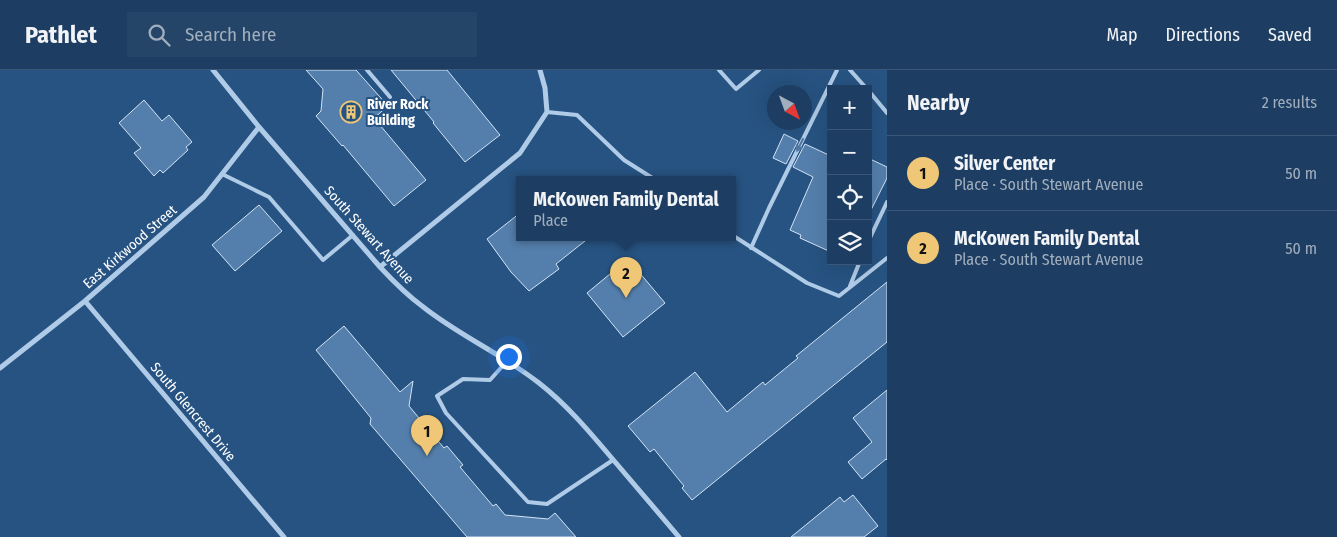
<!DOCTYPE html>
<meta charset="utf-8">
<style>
:root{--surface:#1d3e62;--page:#254568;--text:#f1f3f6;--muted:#a0aebe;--line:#3b5777;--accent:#efc776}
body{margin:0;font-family:"Fira Sans Condensed",sans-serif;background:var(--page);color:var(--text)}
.controls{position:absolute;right:15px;top:15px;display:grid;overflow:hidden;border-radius:0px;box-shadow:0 5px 20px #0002}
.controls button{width:45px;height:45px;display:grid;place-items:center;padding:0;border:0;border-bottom:1px solid var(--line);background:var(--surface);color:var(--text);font:25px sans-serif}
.compass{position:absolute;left:767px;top:15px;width:45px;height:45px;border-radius:50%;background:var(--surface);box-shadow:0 5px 20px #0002;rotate:139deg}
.you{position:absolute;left:508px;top:286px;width:18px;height:18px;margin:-12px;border:4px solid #fff;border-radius:50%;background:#1a73e8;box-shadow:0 0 0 8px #1a73e833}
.badge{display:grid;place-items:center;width:32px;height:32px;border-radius:50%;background:var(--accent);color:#111;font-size:16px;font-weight:700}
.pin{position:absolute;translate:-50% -41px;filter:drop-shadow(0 1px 2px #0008)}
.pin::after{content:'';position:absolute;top:26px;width:18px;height:15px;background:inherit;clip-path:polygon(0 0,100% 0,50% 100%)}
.popup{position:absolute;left:516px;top:106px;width:220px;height:65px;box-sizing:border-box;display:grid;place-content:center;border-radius:0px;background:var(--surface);filter:drop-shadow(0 1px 4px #0005);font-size:16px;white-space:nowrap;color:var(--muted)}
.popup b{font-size:19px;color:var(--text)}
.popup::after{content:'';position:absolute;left:50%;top:100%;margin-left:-10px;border:10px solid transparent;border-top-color:var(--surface)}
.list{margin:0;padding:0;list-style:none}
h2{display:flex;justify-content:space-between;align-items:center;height:65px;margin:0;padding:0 20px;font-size:21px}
h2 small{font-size:16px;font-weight:400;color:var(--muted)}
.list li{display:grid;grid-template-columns:32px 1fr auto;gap:15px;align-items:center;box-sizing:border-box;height:75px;padding:0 20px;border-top:1px solid var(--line)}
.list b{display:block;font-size:19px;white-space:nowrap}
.list p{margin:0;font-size:16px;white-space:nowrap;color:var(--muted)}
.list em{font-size:16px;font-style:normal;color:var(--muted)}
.icon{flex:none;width:28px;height:28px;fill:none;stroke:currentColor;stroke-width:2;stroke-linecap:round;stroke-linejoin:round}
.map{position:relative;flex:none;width:887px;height:467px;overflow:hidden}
header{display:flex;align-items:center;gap:30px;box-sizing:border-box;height:70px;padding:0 25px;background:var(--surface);border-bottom:1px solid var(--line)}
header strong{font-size:24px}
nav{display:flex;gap:28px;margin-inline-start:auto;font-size:18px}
.search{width:350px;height:45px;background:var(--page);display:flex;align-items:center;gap:12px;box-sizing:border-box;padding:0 18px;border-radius:0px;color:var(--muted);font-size:19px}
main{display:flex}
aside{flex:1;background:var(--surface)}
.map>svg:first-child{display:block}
.building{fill:#547fac;stroke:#d3e4f5}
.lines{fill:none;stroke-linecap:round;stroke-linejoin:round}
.service{stroke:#b0cbe7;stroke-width:4}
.minor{stroke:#b0cbe7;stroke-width:5}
.oneway{fill:#5077a0}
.labels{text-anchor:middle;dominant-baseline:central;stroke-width:4;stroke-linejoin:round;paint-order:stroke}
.poi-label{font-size:14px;font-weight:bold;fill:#fff;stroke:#275382;text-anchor:start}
.street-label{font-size:14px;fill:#fff;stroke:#275382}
</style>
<header>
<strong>Pathlet</strong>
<div class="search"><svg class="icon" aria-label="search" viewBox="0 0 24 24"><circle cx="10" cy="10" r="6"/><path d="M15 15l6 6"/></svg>Search here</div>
<nav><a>Map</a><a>Directions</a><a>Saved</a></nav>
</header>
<main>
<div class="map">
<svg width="887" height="467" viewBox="0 0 887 467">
<rect width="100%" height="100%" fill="#275382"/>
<path class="building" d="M306 0H356L388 36 374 48 426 110 394 136 343 75 342 76 316 46 321 41 323 19Z
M391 0H447L500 65 465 92 433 53 434 52Z
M144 30 162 51 169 45 192 72 186 77 188 80 163 103 160 100 154 106 134 83 141 78 119 53Z
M784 64 798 71 786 94 773 88Z
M805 74 831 86V182L800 168 801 165 790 160 813 107 793 97Z
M868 88 887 97V108L868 146Z
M259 135 282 161 235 201 212 175Z
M520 143V167H590L556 194 559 199 529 221 511 202 487 169Z
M628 189 665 233 623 267 587 223Z
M887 212V272L692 430 682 418 684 416 654 379 650 382 628 356 695 302 727 342 763 312 765 315 798 288 796 286Z
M344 256 400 322 413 311 409 336 444 378 447 376 463 395 460 397 493 436 496 434 505 445 548 449 555 443 576 467H467L370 354 371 348 316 280Z
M887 320V390L886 389 862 409 848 392 872 372 853 348Z
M853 425 878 456 864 467H791L840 427 844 432Z"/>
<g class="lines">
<path class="service" d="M367 0 390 27
M719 0 736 19 759 0
M850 0 867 19
M868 20 887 43
M547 42 577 45 624 90 654 109
M222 104 269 127 323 190 353 165
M732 165 807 213 839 226 887 188
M868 172 887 132
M751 178 769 138 837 0
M850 216 860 191
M507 291 490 310 463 309 437 326 446 343 528 432 547 434 613 390"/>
<path class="minor" d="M213 0 259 57 380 197C393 211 407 225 422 236 458 265 502 284 539 313 566 334 588 360 610 386 633 413 656 440 679 467
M380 197 520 83 547 42 545 18 540 0
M85 231 284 467
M0 298 85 231 204 127 259 57"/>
</g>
<defs><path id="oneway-solid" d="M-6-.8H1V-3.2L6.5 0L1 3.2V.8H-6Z" transform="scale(1.25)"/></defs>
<use class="oneway" href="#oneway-solid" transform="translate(800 75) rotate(117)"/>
<defs>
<g id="building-ring" transform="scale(1.125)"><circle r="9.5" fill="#275382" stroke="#efc776" stroke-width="1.5"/><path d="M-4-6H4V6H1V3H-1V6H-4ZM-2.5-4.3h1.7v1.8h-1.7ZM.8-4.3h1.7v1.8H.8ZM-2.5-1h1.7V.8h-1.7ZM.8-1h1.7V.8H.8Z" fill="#efc776"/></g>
</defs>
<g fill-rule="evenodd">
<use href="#building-ring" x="351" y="42"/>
</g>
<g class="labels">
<g class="poi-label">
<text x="367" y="34">River Rock<tspan x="367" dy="16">Building</tspan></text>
</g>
<g class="street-label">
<text transform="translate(369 165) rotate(48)">South Stewart Avenue</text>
<text transform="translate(130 177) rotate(-41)">East Kirkwood Street</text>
<text transform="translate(193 342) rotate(50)">South Glencrest Drive</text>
</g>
</g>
</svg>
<div class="controls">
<button>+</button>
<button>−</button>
<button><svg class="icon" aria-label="locate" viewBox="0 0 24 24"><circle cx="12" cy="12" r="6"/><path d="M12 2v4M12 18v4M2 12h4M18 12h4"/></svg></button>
<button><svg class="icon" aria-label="layers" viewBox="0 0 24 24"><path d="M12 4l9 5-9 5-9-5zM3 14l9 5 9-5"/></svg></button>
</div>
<svg class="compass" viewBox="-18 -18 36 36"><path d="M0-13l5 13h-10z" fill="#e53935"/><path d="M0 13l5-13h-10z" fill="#a0aebe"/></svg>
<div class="you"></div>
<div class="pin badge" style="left:427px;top:386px">1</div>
<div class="pin badge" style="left:626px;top:228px">2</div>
<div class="popup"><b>McKowen Family Dental</b>Place</div>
</div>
<aside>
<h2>Nearby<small>2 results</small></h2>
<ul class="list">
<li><span class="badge">1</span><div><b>Silver Center</b><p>Place · South Stewart Avenue</p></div><em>50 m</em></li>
<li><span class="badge">2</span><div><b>McKowen Family Dental</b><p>Place · South Stewart Avenue</p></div><em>50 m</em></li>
</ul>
</aside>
</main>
